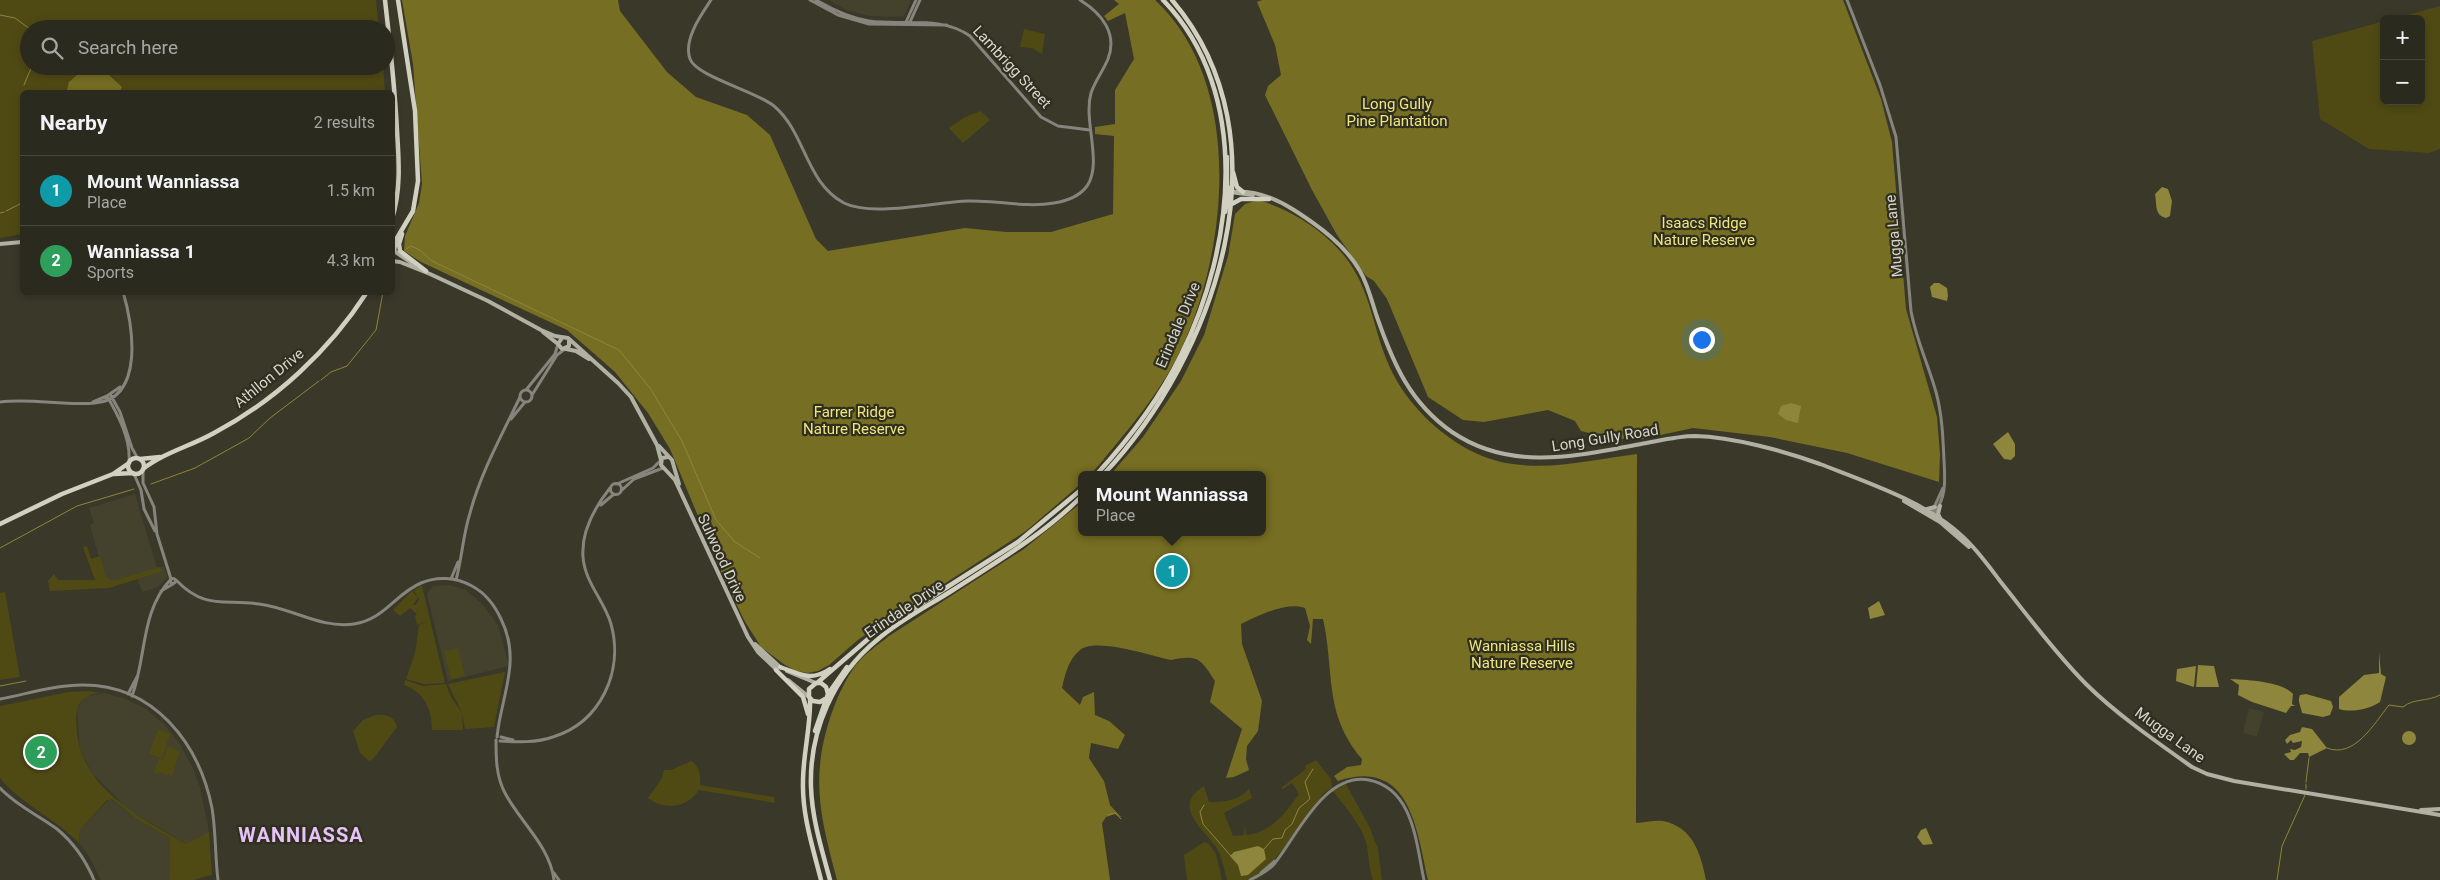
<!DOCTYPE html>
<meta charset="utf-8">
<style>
:root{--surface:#2b2a1f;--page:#333228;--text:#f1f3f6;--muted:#a6a7a4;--line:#47463d;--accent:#d89af8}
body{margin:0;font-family:Roboto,sans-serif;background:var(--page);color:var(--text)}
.controls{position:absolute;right:15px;top:15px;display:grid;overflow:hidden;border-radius:8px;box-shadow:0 2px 8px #0003}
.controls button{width:45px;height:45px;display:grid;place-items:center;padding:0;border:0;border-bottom:1px solid var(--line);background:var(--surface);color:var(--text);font:25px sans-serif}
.you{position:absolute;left:1701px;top:339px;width:18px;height:18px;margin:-12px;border:4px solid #fff;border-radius:50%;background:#1a73e8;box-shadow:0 0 0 8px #1a73e833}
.badge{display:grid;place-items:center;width:32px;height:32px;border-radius:50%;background:var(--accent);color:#fff;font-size:16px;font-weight:700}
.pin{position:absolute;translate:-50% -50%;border:2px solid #fff;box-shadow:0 1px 5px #0006}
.popup{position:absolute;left:1078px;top:471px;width:188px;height:65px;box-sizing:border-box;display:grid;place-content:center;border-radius:8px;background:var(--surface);filter:drop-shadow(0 1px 4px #0005);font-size:16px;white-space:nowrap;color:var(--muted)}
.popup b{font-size:19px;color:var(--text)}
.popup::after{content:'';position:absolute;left:50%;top:100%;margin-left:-10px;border:10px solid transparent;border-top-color:var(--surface)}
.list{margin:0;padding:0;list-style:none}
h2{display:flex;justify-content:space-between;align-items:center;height:65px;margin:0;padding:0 20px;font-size:21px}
h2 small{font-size:16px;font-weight:400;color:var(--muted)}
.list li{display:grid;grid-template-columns:32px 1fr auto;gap:15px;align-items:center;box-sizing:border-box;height:70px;padding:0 20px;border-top:1px solid var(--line)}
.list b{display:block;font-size:19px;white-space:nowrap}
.list p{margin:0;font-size:16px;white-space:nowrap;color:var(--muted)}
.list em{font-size:16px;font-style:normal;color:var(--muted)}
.icon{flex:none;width:28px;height:28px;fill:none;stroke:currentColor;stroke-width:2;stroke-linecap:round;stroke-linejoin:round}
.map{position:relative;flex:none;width:2440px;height:880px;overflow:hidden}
.search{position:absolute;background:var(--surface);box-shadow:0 2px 8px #0003;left:20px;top:20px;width:375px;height:55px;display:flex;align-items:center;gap:12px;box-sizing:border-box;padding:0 18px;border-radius:28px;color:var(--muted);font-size:19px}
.panel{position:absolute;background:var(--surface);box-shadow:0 2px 8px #0003;left:20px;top:90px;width:375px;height:205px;border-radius:8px}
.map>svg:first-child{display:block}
.built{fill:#44422c}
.green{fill:#4f4a14}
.forest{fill:#766e22}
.water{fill:#8e863c}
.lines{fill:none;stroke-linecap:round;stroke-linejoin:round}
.stream{stroke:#8e863c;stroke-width:1}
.tertiary{stroke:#85847d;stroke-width:3}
.secondary{stroke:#b0b0a3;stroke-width:4}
.primary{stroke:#d2d1c1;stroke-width:4.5}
.labels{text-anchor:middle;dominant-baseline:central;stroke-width:4.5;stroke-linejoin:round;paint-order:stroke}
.street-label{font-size:15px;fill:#d6d6cd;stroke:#2f2e1f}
.park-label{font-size:15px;fill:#f0e67e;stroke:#2f2e1f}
.district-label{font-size:20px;font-weight:bold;letter-spacing:1px;fill:#e5c3f7;stroke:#2f2e1f}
</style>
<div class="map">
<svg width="2440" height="880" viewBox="0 0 2440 880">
<rect width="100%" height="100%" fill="#393829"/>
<path class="built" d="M829 0H911L904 17 870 16 846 10Z
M135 494 157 568 164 566 167 577 156 588 142 592 136 574 106 583 90 525 94 523 89 508Z
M450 585 466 590 483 605 498 625 509 666 448 681 427 594 433 586Z
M104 693 126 699 146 709 164 724 178 741 192 766 200 787 209 832 186 844 127 809 92 773 80 750 77 710 82 701 88 696Z
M2249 708 2264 712 2257 737 2243 733Z
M110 798 135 818 170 838 169 880H101L90 858 79 843 80 830Z"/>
<path class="green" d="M0 0H376L379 29H29V66H383L385 92H22V234L0 238Z
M2440 6V149L2429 153 2369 149 2320 119 2312 41 2384 21V101H2421V19H2393Z
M1024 29 1045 34 1042 54 1032 48 1020 47Z
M981 111 990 120 963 143 949 128 965 117Z
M87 546 91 559 100 556 105 575 110 580H116L159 567 163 571 109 588 50 591 48 581 54 574 58 580H95L83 547Z
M420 586H422L445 683 424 684 406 679 415 653 419 625 429 621 417 625 415 616 417 614 410 608 400 616 393 610 412 591 418 598 413 605H416L419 599 414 591Z
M5 592 20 677 0 680V593Z
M458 648 465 676 451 679 444 651Z
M505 672 494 727 465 729 462 714 463 730H432C432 709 424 692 404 685L405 680 423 686 446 684 451 697 462 713 448 684Z
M87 691 104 693C92 692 80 698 77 710 75 717 77 726 77 733 83 790 143 819 186 844L209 832 212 875 193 880H169L170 838 135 818 112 799 107 800 80 830 79 843C55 818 22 805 0 778V706L69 692Z
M376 715C385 714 395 716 397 727L373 759 369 761 360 753 353 731 363 720Z
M158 729 170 734 162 758 149 754Z
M168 746 180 751 172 776 159 772 158 774 154 773 159 758 163 760 161 766Z
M1316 760 1331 779 1332 787 1323 794C1306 816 1273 874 1246 880 1240 880 1233 880 1227 880 1224 869 1222 856 1216 847 1203 828 1171 806 1204 786L1209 802C1224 802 1238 801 1249 789L1252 798 1224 813 1233 836 1244 835 1245 825 1246 835C1272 832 1285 813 1299 794L1292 783 1283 789 1281 788 1306 769 1305 766Z
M691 761C699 765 701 776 700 785L774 797 775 803 699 790C687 808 665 811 648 798L662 778 664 770H671Z
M1346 784 1370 828 1378 849 1382 880H1373C1369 870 1369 854 1366 842 1360 823 1345 807 1333 791Z
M1204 842 1208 843 1216 854 1222 880H1187L1184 855Z"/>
<path class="forest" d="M402 0H618L620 11 667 72 696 97 747 115 770 135 816 239 828 251 965 228 1006 232H1051L1113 214 1114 136 1095 134V127L1115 124V90L1134 59 1125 13 1108 21 1104 16 1119 4 1114 0H1155C1243 81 1229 245 1183 345 1163 390 1130 427 1099 465L1090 475H1082V483L1026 531 859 639 829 665 818 671 808 673 796 671 785 665 761 647 744 620 723 576 670 449 648 413 615 372 567 330 421 262 404 251 405 236 419 203 422 184 413 64Z
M1262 0H1843L1881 99 1892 142 1906 309 1937 417 1940 454 1939 482 1847 453 1770 437 1693 428 1638 440 1604 437 1581 431 1575 421 1548 410 1484 422 1463 420 1428 397 1387 299 1374 281 1366 276 1337 235 1312 190 1265 95 1268 86 1281 75 1275 45 1257 2Z
M87 66H99L122 87 120 91 67 90 69 82Z
M1258 200C1294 210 1335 237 1354 270 1371 298 1375 333 1388 363 1407 410 1461 458 1513 464 1554 470 1596 459 1637 454L1636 823C1644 823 1654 820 1663 821 1693 827 1701 854 1706 880H1428C1417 830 1410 757 1338 781L1334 776 1347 767 1361 765 1362 759C1323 713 1335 673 1323 619H1313L1311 644 1307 640 1310 626 1305 608C1287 601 1257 616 1241 624L1242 644 1262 701 1258 731 1247 746 1246 759 1249 770 1234 777 1226 778 1242 729 1210 702 1215 681C1201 659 1198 654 1171 660 1151 656 1096 637 1080 650 1068 660 1065 675 1062 688L1080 705 1083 697 1094 692 1095 715 1109 721 1125 735 1118 749 1091 743 1089 758 1104 781 1110 805 1122 818 1115 814 1106 817 1102 823 1110 880H837C821 819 810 780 830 718 836 700 844 682 855 666 864 654 878 645 889 636L1024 549 1082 502V532H1262V475H1110L1143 437 1181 381 1204 335 1228 256 1235 214 1245 204Z"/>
<path class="water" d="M2162 187 2168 189 2172 201 2170 216 2166 218C2154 215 2157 204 2155 194Z
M1934 283H1939L1947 288 1948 296 1947 301 1932 297 1930 287Z
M1791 403 1801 406 1798 423 1786 420 1778 414 1781 406Z
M2008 432 2015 444V456L2011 460 2004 459 1993 444Z
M1879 601 1885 615 1870 619 1868 608Z
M2379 652 2381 674 2386 677 2380 702C2370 709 2351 713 2339 709V697L2364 675 2379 673Z
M2198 665 2214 666 2219 687H2196Z
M2196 666 2194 687 2176 681 2177 669Z
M2230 679C2246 680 2282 681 2293 694L2292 704 2295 706H2291L2286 713 2252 702 2238 695 2239 685Z
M2306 694 2331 701 2333 707 2330 715 2323 717 2302 713C2301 706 2297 702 2300 695Z
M2302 727 2312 729 2327 748 2309 757 2308 753H2300L2294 760H2290L2284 754 2291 752 2290 749 2295 750 2301 747 2302 741 2293 743 2291 740 2287 744 2285 740 2290 735 2300 732Z
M2402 738a7 7 0 1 1 14 0a7 7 0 1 1-14 0Z
M1926 828 1933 844 1923 845 1917 837 1921 830Z
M1258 846 1264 849 1266 859 1248 875 1241 876 1238 865 1230 856 1234 852Z"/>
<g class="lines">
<path class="stream" d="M0 15 15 18 30 29
M24 85 32 66
M6 211 22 203
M0 213 4 212
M406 249 411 246 420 250 432 261 619 350 650 388 682 441 716 520 735 542 760 558
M321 380 331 372 347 366 376 330 383 292
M151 484 195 468 249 438 270 418 319 381
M0 548 77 506 134 489
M0 686 26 681
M2327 748C2354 759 2374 724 2389 705L2403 707C2414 698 2427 702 2440 695
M2306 782 2309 758
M2306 789V784
M1204 805 1200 812 1203 824 1231 856
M1108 815 1115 813 1121 819
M1264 849 1273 839 1282 838 1285 830 1292 824 1299 808 1310 799 1305 782 1313 769
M2277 880 2282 846 2305 795"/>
<path class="tertiary" d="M711 0C701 15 683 40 690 59 697 77 756 91 774 106 806 133 805 182 844 203 872 217 935 202 968 201 997 200 1025 208 1054 203 1067 201 1079 197 1087 186 1103 163 1083 121 1091 93 1095 81 1103 71 1108 59 1118 33 1101 13 1080 0
M810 0 838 15 869 24 947 25
M816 0C833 10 850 18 869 21 903 26 940 15 970 36L1041 117 1058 126 1090 130
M1847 0 1880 85 1896 137 1911 311C1916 339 1928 364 1936 392 1942 414 1943 437 1944 460 1945 481 1947 497 1933 515
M906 22 916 0
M910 22 920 0
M526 390 555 354 558 344
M520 396a6 6 0 1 1 12 0a6 6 0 1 1-12 0Z
M110 394 120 412 132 448 138 459
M532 395 557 355 565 349
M107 396C118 415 131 439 129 462
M0 402C32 398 64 406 95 403 145 399 133 324 123 292
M93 402 107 396 120 387
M511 419 525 402
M134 474 141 490 144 509 155 531
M610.5 489a5.5 5.5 0 1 1 11 0a5.5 5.5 0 1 1-11 0Z
M617 484 653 468 660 461
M621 491 634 479 663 468
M601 505 614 494
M1931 514 1943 488
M170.5 581a2.5 2.5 0 1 1 5 0a2.5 2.5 0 1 1-5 0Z
M451 579 458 562
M176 580C205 610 223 599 259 604 292 608 321 629 354 624 385 619 395 594 421 583 437 576 456 577 472 586 485 593 495 606 501 619 522 661 501 696 497 737
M456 580C462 558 463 535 470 513 481 472 502 435 520 397
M161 591 173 584
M128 694 138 675
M132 696C147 656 140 612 171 579L157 534 154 507 143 483V470
M0 699C27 694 55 685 83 685 154 685 199 743 212 808 216 832 215 856 218 880
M501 737 513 740
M496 740C496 758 496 776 505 793 520 822 550 846 554 880
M500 741C517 742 536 743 553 737 601 722 624 671 611 624 604 600 585 583 583 557 581 532 595 507 610 488
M0 788C17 806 38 815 57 829 74 843 86 861 94 880
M554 873 559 880
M1261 873 1275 861
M1250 880C1259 875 1269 871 1275 863 1298 834 1325 772 1369 780 1414 789 1416 844 1424 880"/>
<path class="secondary" d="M1230 192C1253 189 1275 198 1294 210 1319 226 1345 245 1360 271 1368 285 1372 302 1377 317 1393 363 1410 403 1452 432 1511 472 1576 456 1641 444 1658 441 1677 436 1695 436 1733 437 1784 451 1820 464 1866 482 1924 501 1961 535 1976 548 1988 565 2000 581 2028 616 2055 653 2086 684 2115 713 2158 743 2192 767L2207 774 2234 781 2440 815
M1230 192 1253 195
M0 244 22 242
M394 251 415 265
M392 261 400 262 430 274 488 301 541 330 555 336 568 338 618 383 631 397 657 445 661 460
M543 332 558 344
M562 338 558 344 562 349 569 346V339
M566 349 576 351 589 359
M659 446 672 460 679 484
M668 457 662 458 661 465 675 480 748 637 758 652 777 670
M1904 501 1940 522 1969 547
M1927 509 1935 507
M1940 518 1938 514 1940 506
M755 644 781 668
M787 671 816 683
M788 680 809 697
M2421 810 2440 809"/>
<path class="primary" d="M385 0C390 44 395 87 397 131 399 161 401 190 392 219
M1227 157V186L1230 191
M1233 172 1237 187 1243 192
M1230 205 1241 199H1269
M1225 212 1229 193
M402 234 399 244 400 251 426 271
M394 250 397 238 413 211 418 181 415 111 398 0
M392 259 393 250
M128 466a8 8 0 1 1 16 0a8 8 0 1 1-16 0Z
M140 459 160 457
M143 469C163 453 191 446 214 433 276 400 329 351 367 292
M114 474 133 473
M1096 475C1129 439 1159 400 1181 355 1234 248 1253 93 1163 0
M1103 475C1216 355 1291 140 1172 0
M0 524 62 494 113 474 129 463
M780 667C800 674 811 682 830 669
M776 670 803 697 808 714
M817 683 875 633 1018 542 1082 489
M810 698C811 726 803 753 803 782 802 815 813 848 821 880
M825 699 820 702 813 701 809 697V689L816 683H821L826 687 828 694
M815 731 828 694 847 667
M830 880C822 850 812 819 811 787 809 731 834 675 877 640 900 620 928 606 953 590 998 561 1044 534 1082 496"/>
</g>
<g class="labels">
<g class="street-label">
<text transform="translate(1012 67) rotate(47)">Lambrigg Street</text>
<text transform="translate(1894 236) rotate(-95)">Mugga Lane</text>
<text transform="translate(1178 325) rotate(-67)">Erindale Drive</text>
<text transform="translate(269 378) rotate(-39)">Athllon Drive</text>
<text transform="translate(1605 438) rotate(-9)">Long Gully Road</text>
<text transform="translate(722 558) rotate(65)">Sulwood Drive</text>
<text transform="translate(904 609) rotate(-34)">Erindale Drive</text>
<text transform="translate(2170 735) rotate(36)">Mugga Lane</text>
</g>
<g class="park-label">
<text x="1397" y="104">Long Gully<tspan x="1397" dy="17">Pine Plantation</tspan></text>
<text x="1704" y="223">Isaacs Ridge<tspan x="1704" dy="17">Nature Reserve</tspan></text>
<text x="854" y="412">Farrer Ridge<tspan x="854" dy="17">Nature Reserve</tspan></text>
<text x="1522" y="646">Wanniassa Hills<tspan x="1522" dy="17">Nature Reserve</tspan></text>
</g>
<g class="district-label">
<text x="301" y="835">WANNIASSA</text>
</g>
</g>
</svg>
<div class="controls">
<button>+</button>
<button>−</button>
</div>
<div class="you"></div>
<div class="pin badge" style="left:1172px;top:571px;background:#0f9aa8">1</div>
<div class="popup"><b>Mount Wanniassa</b>Place</div>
<div class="pin badge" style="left:41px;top:752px;background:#2e9e5b">2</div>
<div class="search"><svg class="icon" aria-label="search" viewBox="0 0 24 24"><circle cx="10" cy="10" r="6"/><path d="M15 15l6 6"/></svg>Search here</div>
<section class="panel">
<h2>Nearby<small>2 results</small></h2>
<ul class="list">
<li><span class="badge" style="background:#0f9aa8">1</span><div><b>Mount Wanniassa</b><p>Place</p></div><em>1.5 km</em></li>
<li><span class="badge" style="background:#2e9e5b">2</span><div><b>Wanniassa 1</b><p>Sports</p></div><em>4.3 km</em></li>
</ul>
</section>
</div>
